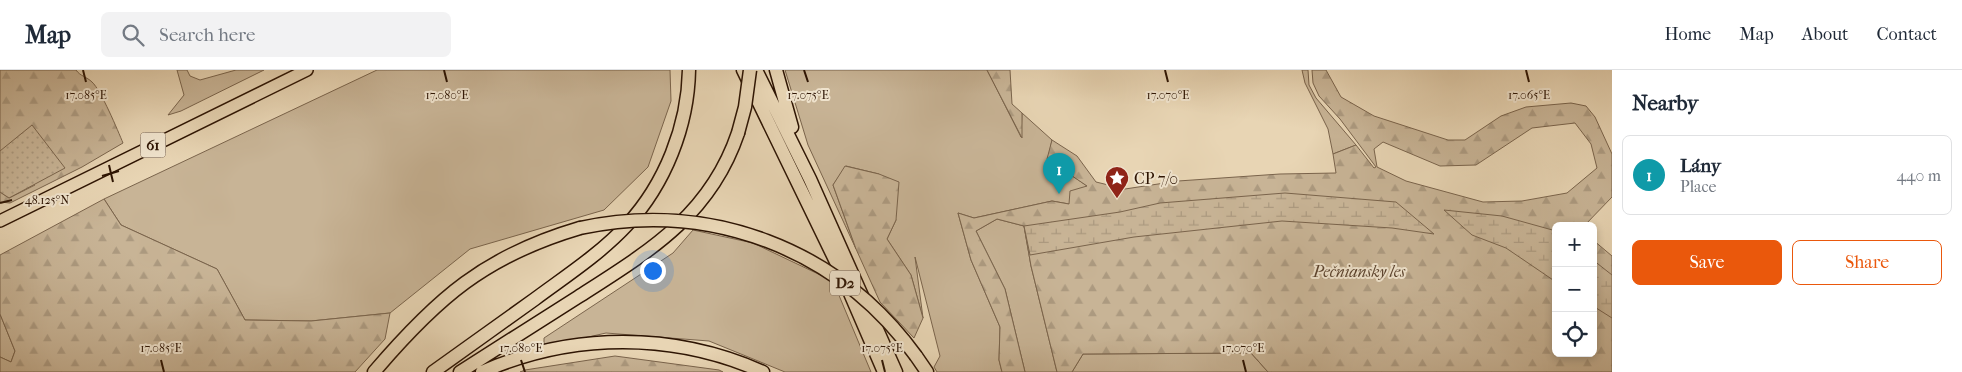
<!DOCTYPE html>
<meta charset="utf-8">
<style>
:root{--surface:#fff;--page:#f2f2f3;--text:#1f2937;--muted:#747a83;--line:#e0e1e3;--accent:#ea580c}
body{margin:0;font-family:"IM FELL French Canon",serif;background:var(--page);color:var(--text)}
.controls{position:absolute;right:15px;bottom:15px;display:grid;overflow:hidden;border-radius:8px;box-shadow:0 2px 8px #0003}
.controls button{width:45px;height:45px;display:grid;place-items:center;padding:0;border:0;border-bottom:1px solid var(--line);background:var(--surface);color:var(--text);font:25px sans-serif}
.you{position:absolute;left:652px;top:200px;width:18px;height:18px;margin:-12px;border:4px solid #fff;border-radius:50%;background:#1a73e8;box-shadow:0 0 0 8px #1a73e833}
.badge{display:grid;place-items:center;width:32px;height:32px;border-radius:50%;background:var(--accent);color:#fff;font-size:16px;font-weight:700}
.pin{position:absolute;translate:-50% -41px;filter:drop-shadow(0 1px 2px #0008)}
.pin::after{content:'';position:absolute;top:26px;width:18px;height:15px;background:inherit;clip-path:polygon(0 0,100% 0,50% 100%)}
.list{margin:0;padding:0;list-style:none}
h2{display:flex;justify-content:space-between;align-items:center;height:65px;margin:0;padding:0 20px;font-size:21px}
h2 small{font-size:16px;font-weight:400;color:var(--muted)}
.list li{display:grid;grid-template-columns:32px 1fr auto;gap:15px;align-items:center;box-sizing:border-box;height:80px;margin:0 10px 10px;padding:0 10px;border:1px solid var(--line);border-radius:8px}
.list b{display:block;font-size:19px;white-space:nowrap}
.list p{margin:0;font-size:16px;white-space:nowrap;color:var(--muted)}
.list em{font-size:16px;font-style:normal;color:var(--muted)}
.actions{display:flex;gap:10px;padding:15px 20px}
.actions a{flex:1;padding:11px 0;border:1px solid var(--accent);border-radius:8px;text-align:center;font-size:18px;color:var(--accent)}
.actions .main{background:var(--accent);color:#fff}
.icon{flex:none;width:28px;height:28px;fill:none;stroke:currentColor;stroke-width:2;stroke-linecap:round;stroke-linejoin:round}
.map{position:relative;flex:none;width:1612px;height:302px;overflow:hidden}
header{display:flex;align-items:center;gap:30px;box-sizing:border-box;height:70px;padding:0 25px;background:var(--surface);border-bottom:1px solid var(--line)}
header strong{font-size:24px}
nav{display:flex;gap:28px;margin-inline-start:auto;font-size:18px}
.search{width:350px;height:45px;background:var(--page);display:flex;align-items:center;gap:12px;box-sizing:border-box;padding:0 18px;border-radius:8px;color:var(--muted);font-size:19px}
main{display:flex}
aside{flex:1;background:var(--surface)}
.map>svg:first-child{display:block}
.grass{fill:#c8b496;stroke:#7a644c}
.forest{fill:url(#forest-firs);stroke:#7a644c;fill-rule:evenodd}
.wetland{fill:url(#wetland-marsh);stroke:#7a644c}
.garden{fill:url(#garden-dots);stroke:#7a644c}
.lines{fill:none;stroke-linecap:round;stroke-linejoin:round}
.primary-casing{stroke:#2d1403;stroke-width:14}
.highway-casing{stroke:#2d1403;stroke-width:15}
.primary{stroke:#e8d5b4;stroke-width:11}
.highway{stroke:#e8d5b4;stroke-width:12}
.highway-bridge-casing{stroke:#2d1403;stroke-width:15;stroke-linecap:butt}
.highway-bridge{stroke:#e8d5b4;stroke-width:12}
.ticks{fill:none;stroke:#2d1403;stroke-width:2}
.labels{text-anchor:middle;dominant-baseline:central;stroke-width:4;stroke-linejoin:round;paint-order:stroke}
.shield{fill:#f0e4ce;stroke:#685240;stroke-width:1}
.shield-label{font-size:15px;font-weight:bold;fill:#2d1403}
.poi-label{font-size:16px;fill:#2d1403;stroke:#f0e4ce;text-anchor:start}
.park-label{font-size:16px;font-style:italic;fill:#5c442f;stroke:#f0e4ce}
.ticks-label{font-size:12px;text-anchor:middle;fill:#2d1403;stroke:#f0e4ce;stroke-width:4;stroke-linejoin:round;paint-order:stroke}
</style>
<header>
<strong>Map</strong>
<div class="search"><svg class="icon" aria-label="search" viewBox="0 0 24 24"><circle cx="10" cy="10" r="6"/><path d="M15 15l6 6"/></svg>Search here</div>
<nav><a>Home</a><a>Map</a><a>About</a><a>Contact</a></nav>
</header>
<main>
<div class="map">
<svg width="1612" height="302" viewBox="0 0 1612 302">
<defs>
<pattern id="forest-firs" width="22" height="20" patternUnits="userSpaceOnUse" patternTransform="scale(1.25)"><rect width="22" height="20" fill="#c8b496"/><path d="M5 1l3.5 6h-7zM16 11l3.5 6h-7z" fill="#ac9a80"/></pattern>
<pattern id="wetland-marsh" width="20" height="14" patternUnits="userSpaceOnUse" patternTransform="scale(1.25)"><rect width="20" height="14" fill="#c8b496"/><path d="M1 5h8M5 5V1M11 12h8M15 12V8" fill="none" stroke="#ac9a80"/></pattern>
<pattern id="garden-dots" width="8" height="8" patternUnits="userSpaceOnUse" patternTransform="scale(1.25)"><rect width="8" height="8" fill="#c8b496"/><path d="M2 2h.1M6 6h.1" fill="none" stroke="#ac9a80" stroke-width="1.8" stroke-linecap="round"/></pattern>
</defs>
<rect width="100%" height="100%" fill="#e8d5b4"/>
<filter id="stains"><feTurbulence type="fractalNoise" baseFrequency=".004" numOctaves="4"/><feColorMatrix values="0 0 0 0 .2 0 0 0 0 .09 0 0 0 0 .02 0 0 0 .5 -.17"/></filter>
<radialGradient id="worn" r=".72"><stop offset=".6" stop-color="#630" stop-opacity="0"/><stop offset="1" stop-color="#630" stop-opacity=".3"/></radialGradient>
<path class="grass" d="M177 0H187L190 6 200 10 236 0H264L181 41 168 45 184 25Z
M377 0H670L671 31 648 97 604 140 470 179 390 243 311 251 245 250 217 199 121 155 104 129Z
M785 0H987L1021 67 1022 43 1052 70 1048 89 1087 116 1069 134 1052 131 974 148 958 143 971 190 1000 257 999 290 1002 302H937L934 297 940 286 915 187 923 248 911 205 887 169 896 150 879 104 846 96 833 115 856 179 808 75Z
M1302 0H1308L1309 15 1316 28 1356 75 1333 84 1328 59 1305 13Z
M997 149 1024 156 1031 196 1057 302H1025L1005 219 976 161Z
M693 160 753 173 833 211 871 302H785L709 271 606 263 544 277V268L673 183Z
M0 244 15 281 11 292 0 287Z
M1251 283 1268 302H1072L1083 284Z"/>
<path class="forest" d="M0 0H76C80 6 87 7 92 12 101 20 118 61 123 73L82 97 10 133 0 132V122L9 128 35 115 0 81Z
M987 0H1010L1012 34 1022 43V68Z
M1312 0H1326L1341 27 1374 46 1448 70H1465L1501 46 1526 37 1571 33 1586 36 1595 47 1612 84V127L1584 156H1556V283H1593V170L1612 186V302H1268L1251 283 1083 284 1072 302H1057L1031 196 1024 156 997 149 976 161 1005 219 1025 302H1002L999 290 1000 257 971 190 958 143 974 148 1052 131 1069 134 1070 121 1087 116 1047 89 1052 70 1077 86 1096 112 1125 119 1178 111 1280 104 1336 103 1333 84 1356 75 1374 98 1376 97 1340 49 1319 26 1313 13ZM1575 53 1591 74 1597 98 1567 123 1522 131 1483 132 1406 111 1377 97 1374 79 1383 72 1440 96 1476 95 1532 58Z
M845 96 879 104 899 112 896 150 887 169 911 205 923 248 914 268 880 232 856 179 833 115Z
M104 129 121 155 217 199 245 250 311 251 390 243 385 269 355 302H0V287L11 292 15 281 0 244V185Z
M615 286 719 300 723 302H520L525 300Z"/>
<path class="wetland" d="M1285 123 1396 132 1434 164 1392 158 1282 151 1134 167 1030 185 1024 156 1120 142 1160 133Z
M1444 140 1502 146 1556 161V212L1506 178 1472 165Z
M1593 190 1612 205V248L1593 236Z"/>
<path class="garden" d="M32 55 65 98 9 128 0 122V81Z"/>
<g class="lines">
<g class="primary-casing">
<path id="primary" d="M0 151 307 0"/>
</g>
<g class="highway-casing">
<path id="highway" d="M743 0 840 200 884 302
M756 0 810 109 896 302
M776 0 792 57
M916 286 927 302
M374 302C437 228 485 186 580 158
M433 302C467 278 501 253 535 229 566 206 600 184 627 155 665 114 688 56 689 0
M460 302C499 277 539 252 578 227 648 182 710 146 738 63
M482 302C572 262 674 262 763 302"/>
</g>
<use href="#primary" class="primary"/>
<use href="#highway" class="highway"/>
<g class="highway-bridge-casing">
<path id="highway-bridge" d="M738 63 745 37 750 0
M580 158C709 130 838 178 916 286"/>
</g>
<use href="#highway-bridge" class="highway-bridge"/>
</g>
<path class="ticks" d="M83 0 86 12M444 0 447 12M804 0 808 12M1165 0 1168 12M1526 0 1529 12M109 95 113 112M102 106 119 101M0 133 12 130M161 290 164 302M521 290 525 302M882 290 885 302M1243 290 1246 302"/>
<defs>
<g id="sight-pin" transform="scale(1.25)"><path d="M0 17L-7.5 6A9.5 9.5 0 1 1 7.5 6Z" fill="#8f2418" stroke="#f0e4ce"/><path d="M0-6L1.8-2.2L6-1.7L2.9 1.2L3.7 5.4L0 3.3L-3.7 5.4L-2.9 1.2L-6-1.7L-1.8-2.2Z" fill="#fff"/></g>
</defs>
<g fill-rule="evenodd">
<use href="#sight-pin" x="1117" y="108"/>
</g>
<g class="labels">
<g class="shield">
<rect x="140.5" y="62.5" width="25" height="25" rx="4"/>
<rect x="830" y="200.5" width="30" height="25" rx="4"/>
</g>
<g class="shield-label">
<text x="153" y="75">61</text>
<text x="845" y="213">D2</text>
</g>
<g class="poi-label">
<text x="1134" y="108">CP 7/0</text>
</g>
<g class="park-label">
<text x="1359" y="201">Pečniansky les</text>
</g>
</g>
<g class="ticks-label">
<text x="86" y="29">17.085°E</text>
<text x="447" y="29">17.080°E</text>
<text x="808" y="29">17.075°E</text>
<text x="1168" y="29">17.070°E</text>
<text x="1529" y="29">17.065°E</text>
<text x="47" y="134">48.125°N</text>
<text x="161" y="282">17.085°E</text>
<text x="521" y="282">17.080°E</text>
<text x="882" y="282">17.075°E</text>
<text x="1243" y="282">17.070°E</text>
</g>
<rect width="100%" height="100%" filter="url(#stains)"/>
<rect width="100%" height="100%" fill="url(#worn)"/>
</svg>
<div class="controls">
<button>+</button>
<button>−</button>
<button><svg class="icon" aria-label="locate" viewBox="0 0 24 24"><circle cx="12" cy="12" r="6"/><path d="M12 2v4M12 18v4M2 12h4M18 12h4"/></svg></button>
</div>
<div class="you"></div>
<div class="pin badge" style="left:1059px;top:124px;background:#0f9aa8">1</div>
</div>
<aside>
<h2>Nearby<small></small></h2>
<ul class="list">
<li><span class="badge" style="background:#0f9aa8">1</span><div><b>Lány</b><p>Place</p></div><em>440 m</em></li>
</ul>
<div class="actions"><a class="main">Save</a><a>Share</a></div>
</aside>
</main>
